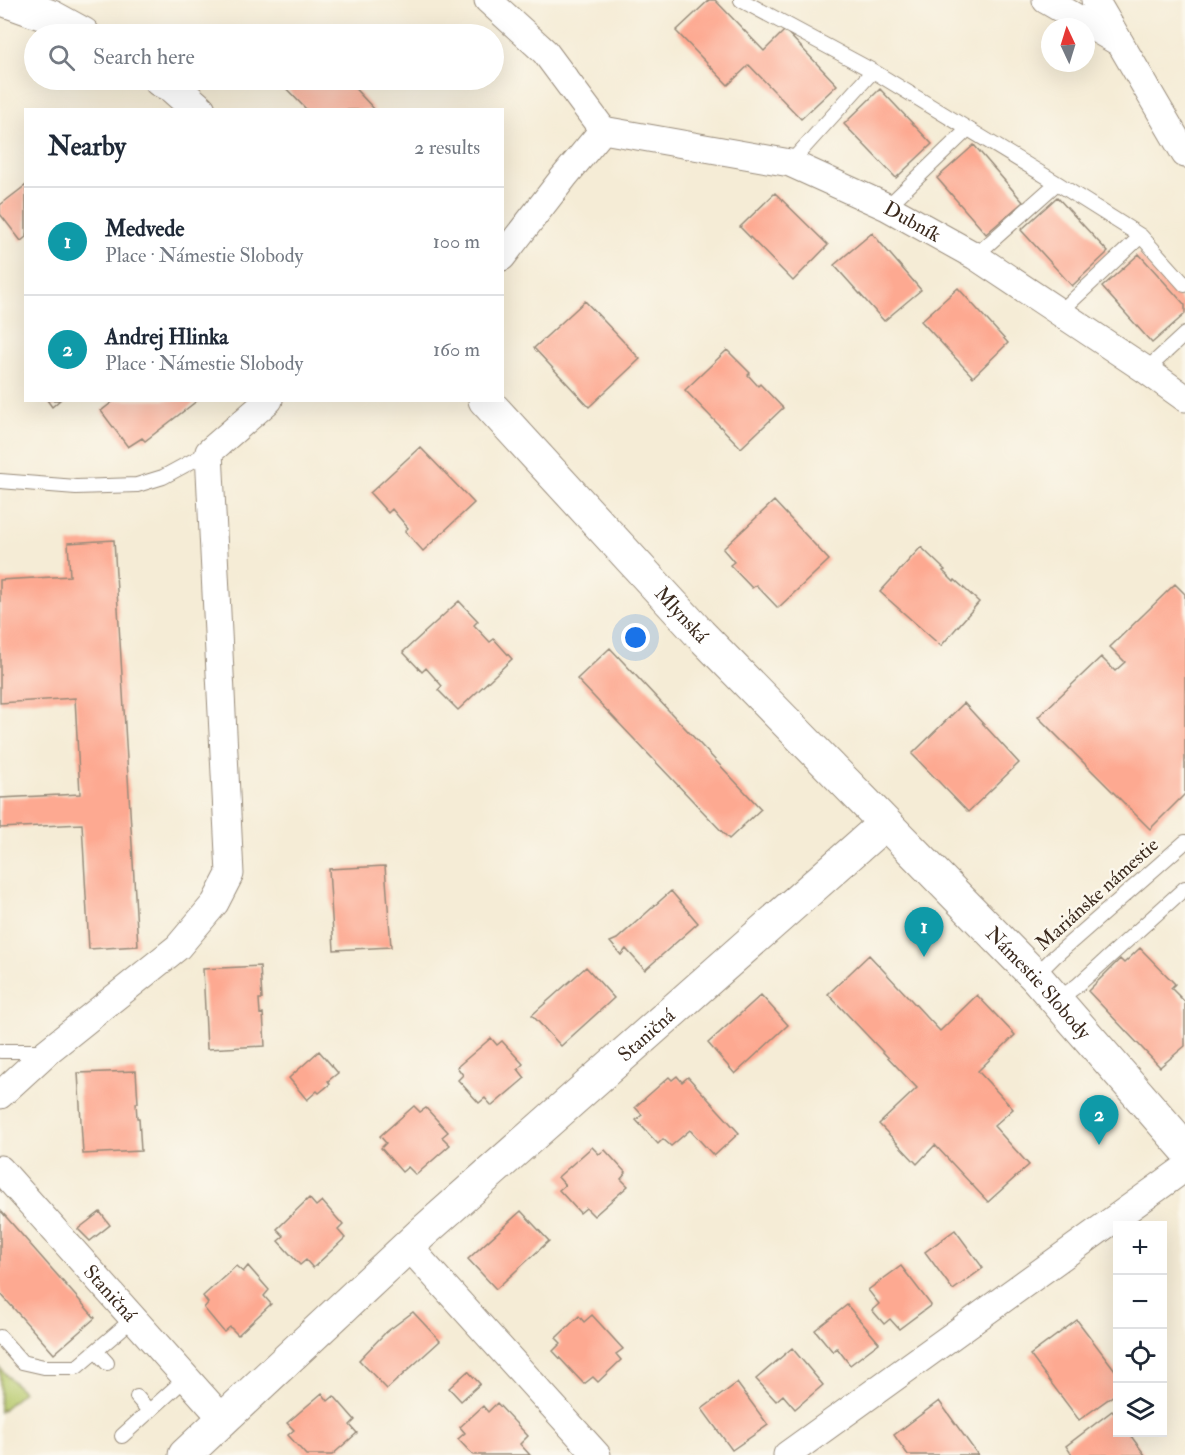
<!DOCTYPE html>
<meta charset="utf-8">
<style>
:root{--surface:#fff;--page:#f2f2f3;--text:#1f2937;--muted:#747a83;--line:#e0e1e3;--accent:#c8321e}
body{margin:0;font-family:"IM FELL Double Pica",serif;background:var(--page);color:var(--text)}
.controls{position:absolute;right:18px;bottom:18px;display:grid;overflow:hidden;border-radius:0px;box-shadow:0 6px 24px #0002}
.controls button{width:54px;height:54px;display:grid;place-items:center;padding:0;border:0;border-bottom:2px solid var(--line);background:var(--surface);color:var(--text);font:30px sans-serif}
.compass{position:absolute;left:1041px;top:18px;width:54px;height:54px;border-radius:50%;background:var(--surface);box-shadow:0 6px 24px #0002;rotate:356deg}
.you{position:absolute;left:636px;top:638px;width:21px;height:21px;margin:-15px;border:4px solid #fff;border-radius:50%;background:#1a73e8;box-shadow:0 0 0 9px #1a73e833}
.badge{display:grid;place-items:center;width:39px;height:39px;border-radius:50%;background:var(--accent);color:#fff;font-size:20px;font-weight:700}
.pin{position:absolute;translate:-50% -50px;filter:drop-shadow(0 2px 3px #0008)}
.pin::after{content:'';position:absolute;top:32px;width:21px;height:18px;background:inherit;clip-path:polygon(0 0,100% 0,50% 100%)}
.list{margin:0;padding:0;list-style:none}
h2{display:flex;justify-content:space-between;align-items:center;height:78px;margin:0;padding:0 24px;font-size:26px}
h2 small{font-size:20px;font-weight:400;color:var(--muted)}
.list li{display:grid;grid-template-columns:39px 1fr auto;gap:18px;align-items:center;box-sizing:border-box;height:108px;padding:0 24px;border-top:2px solid var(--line)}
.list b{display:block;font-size:22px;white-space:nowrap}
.list p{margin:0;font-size:20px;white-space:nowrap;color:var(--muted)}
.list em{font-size:20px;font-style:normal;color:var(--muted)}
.icon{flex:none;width:33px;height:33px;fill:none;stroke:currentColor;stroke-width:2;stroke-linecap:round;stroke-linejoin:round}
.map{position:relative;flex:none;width:1185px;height:1455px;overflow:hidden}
.search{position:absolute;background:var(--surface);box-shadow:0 6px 24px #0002;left:24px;top:24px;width:480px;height:66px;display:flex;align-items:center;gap:15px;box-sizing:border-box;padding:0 21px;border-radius:33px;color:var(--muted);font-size:22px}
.panel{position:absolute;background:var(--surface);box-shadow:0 6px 24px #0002;left:24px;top:108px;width:480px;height:294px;border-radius:0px}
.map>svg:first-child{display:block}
.green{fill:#b8ca6e;stroke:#7a7a46;stroke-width:1.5}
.building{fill:#fda991}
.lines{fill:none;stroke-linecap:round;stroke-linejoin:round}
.service-casing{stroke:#988b7a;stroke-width:16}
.minor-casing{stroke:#988b7a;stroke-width:29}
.tertiary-casing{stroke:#988b7a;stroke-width:35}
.service{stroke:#fff;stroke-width:14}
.minor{stroke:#fff;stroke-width:27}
.tertiary{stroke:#fff;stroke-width:33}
.labels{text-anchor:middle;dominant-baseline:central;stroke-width:5;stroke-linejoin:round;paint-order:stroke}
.street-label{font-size:20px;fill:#3b2a1e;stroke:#fbf7ec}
</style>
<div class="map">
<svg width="1185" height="1455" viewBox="0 0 1185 1455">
<rect width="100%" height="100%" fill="#fbf7ec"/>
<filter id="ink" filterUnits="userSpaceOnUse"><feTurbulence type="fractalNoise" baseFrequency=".0167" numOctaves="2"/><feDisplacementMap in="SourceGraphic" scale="12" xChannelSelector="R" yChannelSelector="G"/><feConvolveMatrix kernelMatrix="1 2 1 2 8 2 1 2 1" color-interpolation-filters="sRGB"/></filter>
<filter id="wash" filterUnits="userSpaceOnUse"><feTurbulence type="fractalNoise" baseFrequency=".008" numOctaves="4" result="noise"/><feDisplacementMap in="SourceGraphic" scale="24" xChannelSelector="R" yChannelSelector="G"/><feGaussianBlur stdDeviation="1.35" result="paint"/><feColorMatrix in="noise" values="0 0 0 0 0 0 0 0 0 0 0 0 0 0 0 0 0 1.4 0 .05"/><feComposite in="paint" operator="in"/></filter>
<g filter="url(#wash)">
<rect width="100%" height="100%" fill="#f5ecd6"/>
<path class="green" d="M0 1368 23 1392 0 1412Z"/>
<g id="blocks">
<path class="building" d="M709 0H715L764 51 785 30 837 85 801 119 749 65 728 85 676 31Z
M278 80H347L375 110H307Z
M880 89 932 144 896 178 844 124Z
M974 145 1023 202 986 234 937 178Z
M26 185V237L21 241 0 214V205Z
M775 193 828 245 793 281 740 227Z
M1057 197 1108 252 1072 286 1021 230Z
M872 233 921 290 884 321 834 265Z
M1139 254 1185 305V314L1152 343 1102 287Z
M958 288 1008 343 973 377 921 321Z
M585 301 640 359 589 407 534 348Z
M727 350 750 373 748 375 758 386 760 384 783 408 741 448 685 390Z
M47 400H60L52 407Z
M115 400H198L145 441 142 438 128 447 101 411Z
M420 447 474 503 423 551 405 531 408 528 392 509 388 513 370 493Z
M774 501 829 560 778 608 756 585 752 588 730 565 734 562 723 549Z
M114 540 138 946 89 949 82 824 0 828V798L80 794 75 698 0 703V580L70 576 68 543Z
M921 547 945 570 943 571 954 582 955 580 979 602 941 646 880 592Z
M1175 584 1185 594V794L1150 829 1038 717 1101 657 1115 671 1125 662 1110 647Z
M459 601 478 621 474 625 490 642 494 639 512 659 458 710 438 690 442 686 426 668 422 672 403 652Z
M610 648 761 809 729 839 577 679Z
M964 703 1019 763 968 812 912 754Z
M385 866 391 947 334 950 329 869Z
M671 891 698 923 645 970 626 949 621 955 610 942 617 939Z
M1140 948 1175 984 1171 988 1185 1002V1046L1160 1067 1088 991 1120 959 1124 963Z
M869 955 940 1031 977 995 1015 1035 978 1071 1013 1109 994 1126 1029 1165 988 1202 935 1145 917 1164 879 1124 917 1088 828 994Z
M260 966 262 999H259L260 1014 263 1013 265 1046 207 1049 203 969Z
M586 967 614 998 561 1046 532 1015Z
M761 995 788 1025 735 1074 708 1043Z
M491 1038 497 1045 502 1041 523 1064 518 1069 525 1078 492 1106 485 1098 479 1103 458 1080 463 1075 457 1067Z
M319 1051 338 1073 328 1081 330 1084 319 1093 317 1091 307 1100 289 1078Z
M136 1071 138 1103H136L137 1118H139L141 1151 83 1154 78 1073Z
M677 1076 682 1082 688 1077 739 1133 714 1156 690 1130 671 1146 663 1139 658 1144 636 1120 642 1115 635 1107 669 1077 672 1080Z
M414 1106 420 1112 426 1108 448 1132 442 1137 450 1145 416 1175 408 1167 402 1172 381 1148 386 1143 380 1136Z
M592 1147 599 1154 605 1150 626 1173 621 1179 628 1186 594 1216 586 1208 580 1213 559 1190 565 1185 558 1177Z
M309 1198 316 1206 322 1201 343 1225 338 1230 345 1238 313 1268 306 1260 300 1265 278 1241 284 1236 277 1229Z
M0 1210 95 1318 54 1354 0 1293Z
M521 1211 549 1241 496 1289 468 1259Z
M100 1212 110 1225 90 1241 78 1229Z
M955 1230 983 1268 953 1290 925 1252Z
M236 1266 243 1272 248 1266 269 1290 264 1296 271 1304 238 1335 230 1327 224 1332 204 1308 208 1303 203 1296Z
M901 1266 931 1305 899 1329 890 1319 884 1324 872 1310 879 1304 868 1290Z
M847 1305 879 1343 850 1365 837 1348 833 1352 815 1330Z
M413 1312 440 1341 387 1389 359 1360 385 1333Z
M592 1315 623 1349 616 1354 621 1360 598 1382 593 1377 584 1384 553 1351 561 1343 556 1338 579 1316 584 1322Z
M1077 1320 1118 1374V1392L1079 1420 1030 1355Z
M792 1348 823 1385 795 1409 783 1395 776 1401 756 1379Z
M468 1371 480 1384 461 1401 449 1388Z
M737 1383 768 1425 732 1450 702 1409Z
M322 1393 328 1401 334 1396 355 1420 350 1425 357 1433 332 1455H306L288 1435 294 1430 287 1423Z
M939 1401 978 1455H908L894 1435Z
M497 1403 528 1436 520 1444 530 1455H473L458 1439 465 1433 460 1427 483 1406 488 1412Z
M1112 1411 1118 1418V1432H1128L1145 1455H1072L1066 1446Z"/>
</g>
</g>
<g filter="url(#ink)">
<use href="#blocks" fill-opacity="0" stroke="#988b7a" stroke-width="1.5"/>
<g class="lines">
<g class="service-casing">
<path id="service" d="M741 0 873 71 1057 183 1141 236 1185 285
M790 163 873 71
M887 207 968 129
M975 256 1057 183
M1059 313 1141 236
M1146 370 1185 334
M0 481 76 487 137 485 163 477 209 452
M1035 976 1054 957 1185 842
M1056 1001 1078 985 1185 888
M0 1051H46
M0 1337 22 1362 44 1367H77L134 1318
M96 1351 107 1363
M137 1397 149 1411
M122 1436 187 1377"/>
</g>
<g class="minor-casing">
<g id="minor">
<path d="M488 0 545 52 603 130"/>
<path d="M1046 0 1120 43"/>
<path d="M1095 0 1185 154"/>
<path id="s1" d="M502 257 564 177 603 130 790 163 887 207 975 256 1146 370 1185 398"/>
<path d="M0 1095 48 1051 178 947 215 903 230 874 209 452 269 400"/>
<path id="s2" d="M0 1169 222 1418"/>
<path d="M408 1246 597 1455"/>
<path d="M787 1455 1185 1168"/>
</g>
</g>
<g class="tertiary-casing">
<g id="tertiary">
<path d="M5 0 52 17 83 34"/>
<path d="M160 80 172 86 199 110"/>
<path id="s3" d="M485 400 700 634 1035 976 1185 1148"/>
<path id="s4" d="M185 1455 421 1234 884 824"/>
</g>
</g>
<use href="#service" class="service"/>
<use href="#minor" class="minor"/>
<use href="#tertiary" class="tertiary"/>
</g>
</g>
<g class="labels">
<g class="street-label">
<text stroke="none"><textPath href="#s1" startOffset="488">Dubník</textPath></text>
<text stroke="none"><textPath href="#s3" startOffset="291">Mlynská</textPath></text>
<text transform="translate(1097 894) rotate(-42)">Mariánske námestie</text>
<text stroke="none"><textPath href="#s3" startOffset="804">Námestie Slobody</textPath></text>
<text stroke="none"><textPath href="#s4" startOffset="624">Staničná</textPath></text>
<text stroke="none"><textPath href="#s2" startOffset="166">Staničná</textPath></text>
</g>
</g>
</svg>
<div class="controls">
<button>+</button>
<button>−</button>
<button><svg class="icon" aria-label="locate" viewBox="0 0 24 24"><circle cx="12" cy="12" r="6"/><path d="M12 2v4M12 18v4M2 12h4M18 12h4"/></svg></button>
<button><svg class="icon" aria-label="layers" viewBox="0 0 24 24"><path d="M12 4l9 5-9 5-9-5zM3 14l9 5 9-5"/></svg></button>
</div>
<svg class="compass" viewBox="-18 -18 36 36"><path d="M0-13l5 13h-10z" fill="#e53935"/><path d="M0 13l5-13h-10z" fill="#747a83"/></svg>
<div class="you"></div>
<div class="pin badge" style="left:924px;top:957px;background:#0f9aa8">1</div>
<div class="pin badge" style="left:1099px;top:1145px;background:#0f9aa8">2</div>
<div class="search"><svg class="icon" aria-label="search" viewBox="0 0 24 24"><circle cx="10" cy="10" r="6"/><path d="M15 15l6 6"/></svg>Search here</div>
<section class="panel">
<h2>Nearby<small>2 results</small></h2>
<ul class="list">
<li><span class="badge" style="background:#0f9aa8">1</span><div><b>Medvede</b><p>Place · Námestie Slobody</p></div><em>100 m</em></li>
<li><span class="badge" style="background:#0f9aa8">2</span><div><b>Andrej Hlinka</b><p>Place · Námestie Slobody</p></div><em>160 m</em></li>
</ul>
</section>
</div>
